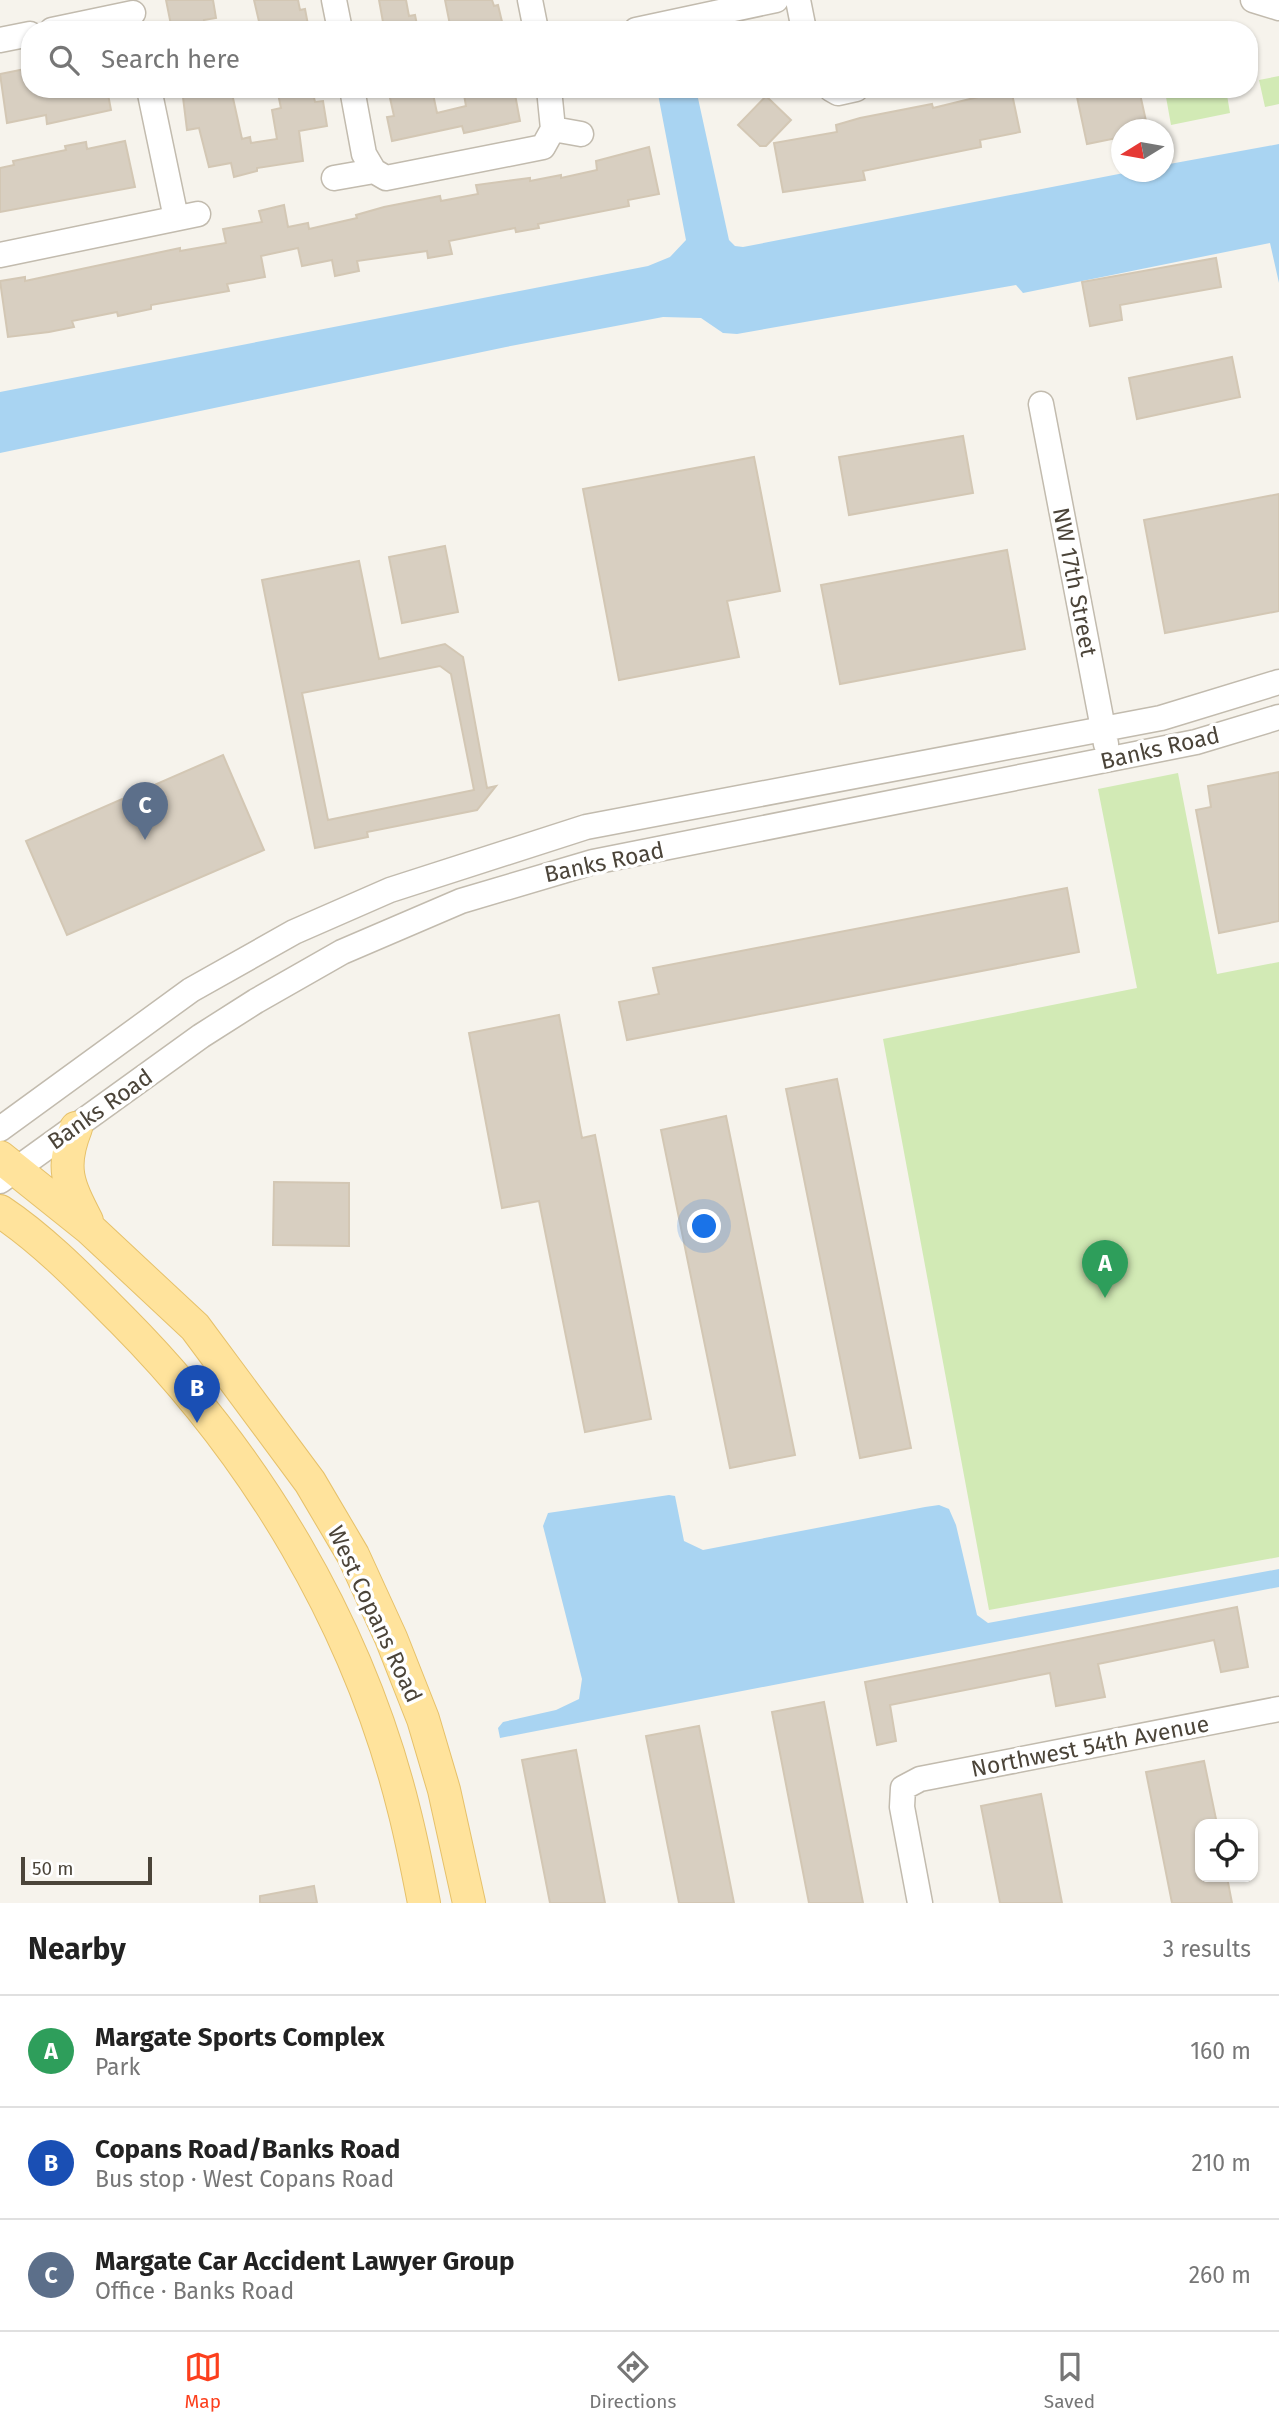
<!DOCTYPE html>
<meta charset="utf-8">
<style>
:root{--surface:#fff;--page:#f2f2f2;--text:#222;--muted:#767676;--line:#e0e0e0;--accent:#fc3f1d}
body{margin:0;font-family:"Fira Sans",sans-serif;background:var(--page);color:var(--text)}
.controls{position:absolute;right:21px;bottom:21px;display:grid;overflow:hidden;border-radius:14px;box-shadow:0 2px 5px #0004}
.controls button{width:63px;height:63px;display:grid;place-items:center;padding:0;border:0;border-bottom:2px solid var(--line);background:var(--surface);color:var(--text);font:35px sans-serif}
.compass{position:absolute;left:1111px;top:119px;width:63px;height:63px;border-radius:50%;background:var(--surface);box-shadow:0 2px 5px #0004;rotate:259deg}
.scale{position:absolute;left:21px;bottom:18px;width:131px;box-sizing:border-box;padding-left:7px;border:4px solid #4b4439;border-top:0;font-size:19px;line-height:24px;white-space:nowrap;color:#4b4439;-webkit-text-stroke:5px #fff;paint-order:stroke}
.you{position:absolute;left:705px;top:1227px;width:24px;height:24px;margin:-18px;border:5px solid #fff;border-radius:50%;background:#1a73e8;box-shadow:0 0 0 10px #1a73e833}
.badge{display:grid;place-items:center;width:46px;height:46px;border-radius:50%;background:var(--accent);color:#fff;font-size:23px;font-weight:700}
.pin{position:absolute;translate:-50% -58px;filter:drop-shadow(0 2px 4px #0008)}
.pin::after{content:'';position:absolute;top:37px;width:24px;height:21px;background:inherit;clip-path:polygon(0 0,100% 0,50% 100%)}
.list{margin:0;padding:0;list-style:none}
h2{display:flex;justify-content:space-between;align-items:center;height:91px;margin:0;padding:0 28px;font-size:30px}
h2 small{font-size:23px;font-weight:400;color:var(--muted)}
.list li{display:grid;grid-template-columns:46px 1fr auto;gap:21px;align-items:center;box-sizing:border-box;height:112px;padding:0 28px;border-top:2px solid var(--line)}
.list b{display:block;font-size:26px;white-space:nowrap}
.list p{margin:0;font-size:23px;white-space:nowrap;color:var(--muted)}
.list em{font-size:23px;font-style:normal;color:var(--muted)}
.icon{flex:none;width:38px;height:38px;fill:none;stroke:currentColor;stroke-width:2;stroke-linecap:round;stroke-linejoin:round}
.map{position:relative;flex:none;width:1279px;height:1903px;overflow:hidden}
.search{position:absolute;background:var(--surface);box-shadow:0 2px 5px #0004;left:21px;right:21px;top:21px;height:77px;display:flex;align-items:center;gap:18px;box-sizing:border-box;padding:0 24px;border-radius:28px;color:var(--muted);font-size:26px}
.sheet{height:427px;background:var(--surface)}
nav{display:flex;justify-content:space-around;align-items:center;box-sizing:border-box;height:98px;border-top:2px solid var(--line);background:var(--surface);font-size:19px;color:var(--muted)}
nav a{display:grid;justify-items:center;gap:4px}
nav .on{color:var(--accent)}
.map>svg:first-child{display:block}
.green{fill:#d2eab5}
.water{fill:#a9d4f2}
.building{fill:#d8cfc1;stroke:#d3c7b4;stroke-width:2;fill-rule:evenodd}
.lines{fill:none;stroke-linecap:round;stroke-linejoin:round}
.minor-casing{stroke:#c2bbae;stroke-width:27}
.major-casing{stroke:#e6c16a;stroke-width:34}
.minor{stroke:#fff;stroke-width:24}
.major{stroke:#ffe39c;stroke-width:32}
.labels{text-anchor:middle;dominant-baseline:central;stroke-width:7;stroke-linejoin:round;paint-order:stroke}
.street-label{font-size:23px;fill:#4b4439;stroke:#fff}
</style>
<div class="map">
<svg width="1279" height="1903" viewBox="0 0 1279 1903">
<rect width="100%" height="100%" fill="#f6f3ec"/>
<path class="green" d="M1279 76V104L1265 107 1259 80Z
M1206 89H1226L1230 113 1171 125 1166 97Z
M1178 773 1217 974 1279 962V1557L989 1610 883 1039 1137 988 1098 789Z"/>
<path class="water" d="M657 89H696L729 240 735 246 743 247 1129 172H1164V165L1279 144V283L1270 243 1023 293 1016 285 737 334 723 333 701 318 663 317 506 347 0 453V392L648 266 670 257 686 240Z
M669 1495 675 1496 684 1541 703 1550 925 1507 939 1505 949 1509 956 1525 977 1615 988 1623 1279 1569V1587L500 1738 498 1728 503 1722 556 1710 579 1699 582 1679 543 1526 548 1513Z"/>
<path class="building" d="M166 0H213L216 18 204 20 206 30H175L174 25H171Z
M254 0H298L300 10 305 9 309 30H261Z
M379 0H406L409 16 415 15 418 30H376L375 23 383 22Z
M445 0H492L494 6 498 5 504 30H451Z
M30 68V89H107L111 110 47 124 46 115 7 123 0 74Z
M182 89H231L242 139 250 137 251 143 277 139 272 110 281 108 277 89H312L315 102 323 101 327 126 299 131 303 161 257 168V171L234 177 231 163 209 167 199 128 187 130Z
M388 89H432L437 113 466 106 463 89H514L520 121 464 133 462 126 392 141 387 117 394 116Z
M1011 89 1020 132 980 140 981 147 863 171 865 180 783 192 774 143 837 132 836 125 860 118 932 104 933 108Z
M1112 89H1128L1129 96 1140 94 1148 130H1122V137L1087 144 1077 97Z
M766 96 791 120 766 146H760L738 125Z
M125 141 135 187 0 212V168L14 165 13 161 66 150 65 146 86 142 87 149Z
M649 147 659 194 628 200 629 206 538 224 539 228 516 232 515 228 449 241 452 254 428 258 427 251 357 261 359 271 335 276 332 260 302 266 298 248 261 256 265 277 227 284 229 291 151 305V309L118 316 117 312 72 321 74 327 49 332 8 337 0 281 25 277V281L180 248V251L226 243 223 229 262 222 259 211 284 205 288 227 308 223 309 229 357 218 356 215 384 207 440 196 441 201 478 194 476 185 530 178V181L561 175V178L597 170 596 161Z
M1216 258 1221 287 1120 305 1122 320 1090 326 1082 282Z
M1232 357 1240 397 1137 419 1129 378Z
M963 436 973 493 849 515 839 457Z
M754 457 780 591 727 601 739 657 619 680 583 489Z
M1279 494V611L1165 633 1144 520Z
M445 546 458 612 402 623 389 557Z
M1007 550 1025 649 840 684 821 585Z
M359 561 379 659 445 644 463 657 487 788 496 786 477 810 367 832 368 837 315 848 262 580ZM440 666 451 674 474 790 328 820 302 693Z
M223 755 264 850 67 935 26 841Z
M1279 772V921L1219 933 1196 810 1211 807 1208 786Z
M1067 888 1079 952 627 1040 619 1002 659 994 653 968Z
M559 1015 582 1138 595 1135 651 1419 585 1432 539 1201 502 1208 469 1033Z
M837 1079 911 1448 860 1458 786 1089Z
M726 1116 795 1455 730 1468 661 1130Z
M274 1182 349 1183V1246L273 1245Z
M1237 1607 1248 1667 1221 1672 1214 1640 1098 1664 1105 1697 1056 1706 1050 1673 890 1705 896 1741 877 1745 865 1682Z
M824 1702 863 1903H809L772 1712Z
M699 1726 734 1903H679L646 1736Z
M576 1750 605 1903H550L522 1760Z
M1204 1761 1217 1824H1200V1877H1227L1232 1903H1172L1146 1772Z
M1041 1794 1062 1903H1000L981 1806Z
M314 1886 317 1903H260V1896Z"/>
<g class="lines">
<g class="minor-casing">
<path id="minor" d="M334 0 340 30
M530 0 536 30
M798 0 804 30
M1253 0 1279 8
M52 30 133 13
M636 30 776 0
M0 40 30 34
M149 89 176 218
M352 89 364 154 374 171
M549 89 553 129
M831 89 838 93 856 89
M334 178 374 171 386 178 543 147 553 129 581 134
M0 255 198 214
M1041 404 1106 744
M0 1129 191 990 294 932 390 890 586 827 1161 718 1279 682
M0 1181 201 1036 256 1001 342 952 461 901 593 862 1196 742 1279 717
M920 1903 902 1807 903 1788 920 1779 1279 1709"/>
</g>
<g class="major-casing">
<path id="major" d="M76 1128C60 1168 68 1184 87 1221
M0 1157 90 1229 195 1327 310 1482 353 1555 391 1638 423 1719 444 1790 469 1903
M0 1211C45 1241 84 1282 122 1320 256 1455 358 1624 404 1810 412 1841 418 1872 424 1903"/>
</g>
<use href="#minor" class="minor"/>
<use href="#major" class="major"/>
</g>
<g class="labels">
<g class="street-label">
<text transform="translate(1075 582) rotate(79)">NW 17th Street</text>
<text transform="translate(1160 748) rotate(-13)">Banks Road</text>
<text transform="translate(604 862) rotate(-12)">Banks Road</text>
<text transform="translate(100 1109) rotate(-35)">Banks Road</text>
<text transform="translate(375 1614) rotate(65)">West Copans Road</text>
<text transform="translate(1090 1746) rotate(-11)">Northwest 54th Avenue</text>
</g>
</g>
</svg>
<div class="controls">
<button><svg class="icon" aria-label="locate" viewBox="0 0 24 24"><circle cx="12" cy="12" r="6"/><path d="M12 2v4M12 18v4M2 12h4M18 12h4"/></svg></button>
</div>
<svg class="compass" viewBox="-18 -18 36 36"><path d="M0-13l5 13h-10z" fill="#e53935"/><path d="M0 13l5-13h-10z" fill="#767676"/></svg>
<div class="scale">50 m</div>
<div class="you"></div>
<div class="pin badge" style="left:1105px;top:1298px;background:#2e9e5b">A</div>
<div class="pin badge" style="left:197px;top:1423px;background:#1a4fb4">B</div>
<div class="pin badge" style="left:145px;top:840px;background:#5c6f8a">C</div>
<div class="search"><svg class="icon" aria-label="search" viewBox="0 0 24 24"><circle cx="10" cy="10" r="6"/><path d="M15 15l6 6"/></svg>Search here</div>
</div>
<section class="sheet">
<h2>Nearby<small>3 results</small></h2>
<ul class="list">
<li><span class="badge" style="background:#2e9e5b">A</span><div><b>Margate Sports Complex</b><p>Park</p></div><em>160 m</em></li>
<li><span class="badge" style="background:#1a4fb4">B</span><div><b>Copans Road/Banks Road</b><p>Bus stop · West Copans Road</p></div><em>210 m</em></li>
<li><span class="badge" style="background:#5c6f8a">C</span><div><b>Margate Car Accident Lawyer Group</b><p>Office · Banks Road</p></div><em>260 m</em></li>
</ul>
</section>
<nav>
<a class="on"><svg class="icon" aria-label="map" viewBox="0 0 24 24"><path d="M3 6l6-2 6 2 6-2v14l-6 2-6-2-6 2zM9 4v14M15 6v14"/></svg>Map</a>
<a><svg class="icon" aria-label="directions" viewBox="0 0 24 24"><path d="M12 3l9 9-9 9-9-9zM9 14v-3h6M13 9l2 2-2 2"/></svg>Directions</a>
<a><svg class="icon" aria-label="saved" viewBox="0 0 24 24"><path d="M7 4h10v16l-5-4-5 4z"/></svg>Saved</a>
</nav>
